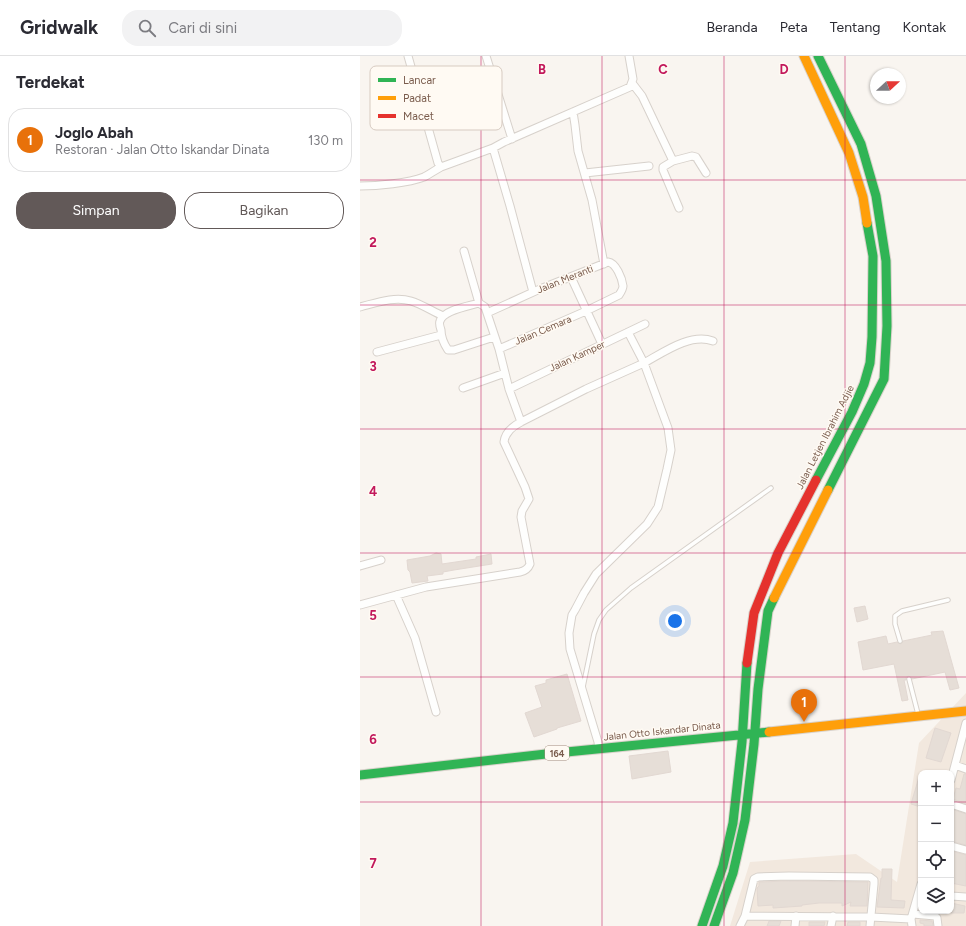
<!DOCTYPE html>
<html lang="id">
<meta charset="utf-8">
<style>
:root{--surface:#fff;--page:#f2f2f3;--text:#2b2b33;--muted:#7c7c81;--line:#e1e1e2;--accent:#625958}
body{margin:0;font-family:Figtree,sans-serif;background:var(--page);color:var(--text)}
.controls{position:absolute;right:12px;bottom:12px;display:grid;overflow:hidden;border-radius:8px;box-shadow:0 1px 3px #0004}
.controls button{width:36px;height:36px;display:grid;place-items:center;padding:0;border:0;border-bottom:1px solid var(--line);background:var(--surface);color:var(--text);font:20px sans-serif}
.compass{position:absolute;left:510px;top:12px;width:36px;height:36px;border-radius:50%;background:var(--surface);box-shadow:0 1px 3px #0004;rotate:69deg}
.you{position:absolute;left:315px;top:565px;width:14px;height:14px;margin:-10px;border:3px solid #fff;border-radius:50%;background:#1a73e8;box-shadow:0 0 0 6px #1a73e833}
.badge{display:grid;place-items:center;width:26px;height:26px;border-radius:50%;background:var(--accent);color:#fff;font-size:13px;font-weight:700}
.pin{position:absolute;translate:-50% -33px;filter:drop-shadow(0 1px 2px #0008)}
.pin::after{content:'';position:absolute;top:21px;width:14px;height:12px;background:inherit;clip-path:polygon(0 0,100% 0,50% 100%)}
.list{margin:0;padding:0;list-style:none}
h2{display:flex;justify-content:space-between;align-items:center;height:52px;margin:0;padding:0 16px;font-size:17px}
h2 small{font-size:13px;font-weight:400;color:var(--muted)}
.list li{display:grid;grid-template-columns:26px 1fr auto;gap:12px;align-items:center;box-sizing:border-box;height:64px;margin:0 8px 8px;padding:0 8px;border:1px solid var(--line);border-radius:16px}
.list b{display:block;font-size:15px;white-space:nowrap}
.list p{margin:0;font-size:13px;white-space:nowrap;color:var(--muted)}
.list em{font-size:13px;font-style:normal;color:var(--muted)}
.actions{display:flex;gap:8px;padding:12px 16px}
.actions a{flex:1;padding:9px 0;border:1px solid var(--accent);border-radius:16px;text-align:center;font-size:14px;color:var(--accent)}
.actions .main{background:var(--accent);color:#fff}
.icon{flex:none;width:22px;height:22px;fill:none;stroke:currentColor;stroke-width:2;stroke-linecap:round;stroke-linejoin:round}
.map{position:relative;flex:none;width:606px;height:870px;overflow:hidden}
header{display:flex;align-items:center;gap:24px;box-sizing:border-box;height:56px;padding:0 20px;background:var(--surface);border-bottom:1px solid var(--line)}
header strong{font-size:19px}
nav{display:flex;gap:22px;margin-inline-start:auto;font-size:14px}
.search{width:280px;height:36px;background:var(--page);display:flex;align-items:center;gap:10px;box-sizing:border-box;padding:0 14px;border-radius:16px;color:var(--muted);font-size:15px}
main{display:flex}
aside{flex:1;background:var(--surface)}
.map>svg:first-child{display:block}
.residential{fill:#f2e8de;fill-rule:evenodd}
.building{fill:#e6ded7;stroke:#e2d8d2}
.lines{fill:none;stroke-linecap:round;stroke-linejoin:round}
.lane-casing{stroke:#d7d1cb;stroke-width:5.5}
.street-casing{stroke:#d7d1cb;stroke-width:9}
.fast-casing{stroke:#d9d2cb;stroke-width:11}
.slow-casing{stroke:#d9d2cb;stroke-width:11}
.jam-casing{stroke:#d9d2cb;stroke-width:11}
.lane{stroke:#fefefd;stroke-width:3.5}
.street{stroke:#fefefd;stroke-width:7}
.fast{stroke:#30b455;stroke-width:9}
.slow{stroke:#ff9f0a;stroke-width:9}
.jam{stroke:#e5322d;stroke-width:9}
.grid{fill:none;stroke:#c2185b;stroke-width:1;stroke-opacity:0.55}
.labels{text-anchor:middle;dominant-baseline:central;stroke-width:3;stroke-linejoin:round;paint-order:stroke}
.shield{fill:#fffaf3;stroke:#a28b7f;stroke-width:1}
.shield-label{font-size:9px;font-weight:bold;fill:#7a5c4d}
.street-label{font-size:10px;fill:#7a5c4d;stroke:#fffaf3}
.key{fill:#fffaf3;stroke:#d7cbc1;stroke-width:1}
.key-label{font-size:11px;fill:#7a5c4d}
.grid-label{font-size:13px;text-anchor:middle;font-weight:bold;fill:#c2185b;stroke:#fffaf3;stroke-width:3;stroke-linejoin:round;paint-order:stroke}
</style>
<header>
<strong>Gridwalk</strong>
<div class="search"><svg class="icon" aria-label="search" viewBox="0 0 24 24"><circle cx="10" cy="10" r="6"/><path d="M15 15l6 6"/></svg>Cari di sini</div>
<nav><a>Beranda</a><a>Peta</a><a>Tentang</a><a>Kontak</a></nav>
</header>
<main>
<aside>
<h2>Terdekat<small></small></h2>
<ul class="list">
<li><span class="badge" style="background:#e8710a">1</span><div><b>Joglo Abah</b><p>Restoran · Jalan Otto Iskandar Dinata</p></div><em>130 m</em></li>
</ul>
<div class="actions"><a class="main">Simpan</a><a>Bagikan</a></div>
</aside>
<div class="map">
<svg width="606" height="870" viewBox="0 0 606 870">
<rect width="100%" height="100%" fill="#f9f5f0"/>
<path class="residential" d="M606 637V870H370L390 806 496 798 537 826 559 687ZM561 717H591V855H561Z"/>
<path class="building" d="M76 497 81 498 82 508 116 503V501L131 498 132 508 94 514 83 516V518L67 520 68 525 52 527 50 516 48 514 47 504 70 500Z
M505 550 508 563 497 566 494 552Z
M583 575 599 632 590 634 585 616 552 623 549 620 546 621V624H544L548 644 542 645 534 608 503 614 498 586 526 580 528 588 537 586 541 588 543 585 572 579 571 576Z
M207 618 221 665 197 672V673L174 681 165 657 182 651 175 630 186 627V624Z
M575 672 591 677 581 706 566 702Z
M308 695 311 716 272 723 269 700Z
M604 718H606V748L593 743 596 732 600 733Z
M559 721H561V751L551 748Z
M591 753 606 758V789L591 785Z
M591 795 606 799V830L591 827Z
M522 813H532L531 844 545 845 544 852 517 851 521 822H522Z
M429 825 508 826 507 850H490L491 846 482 850V847H459L442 849V850L413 852V849L398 850 397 832 399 830V826Z
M591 847 605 850 604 857H591Z
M560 864 572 865 573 870H564V868L560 867Z
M409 865H421L419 870H407Z
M449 866H465L464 870H449Z
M488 866H500V870H487Z"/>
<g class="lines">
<g class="lane-casing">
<path id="lane" d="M540 585 535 568V560L542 555 588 544
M549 623 558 658
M223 631 234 578 239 564 246 554 271 532 411 432"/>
</g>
<g class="street-casing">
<path id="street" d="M48 0 78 107 81 111 133 92 144 86 270 31 273 23 269 0
M126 0 152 83
M272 27 282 40 313 105 303 111V114L319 152
M213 56 215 69 218 95 232 144 244 208
M84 69 141 48
M133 92 150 150 173 236
M313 105 332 100 336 101 346 117
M225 117 289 110
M0 130C18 130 48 127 64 121 70 118 75 114 81 111
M104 195 119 247
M211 221 242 288
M0 251C16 247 34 240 51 245 61 248 72 255 83 260
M127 257 180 233 248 206C256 207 262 222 263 230 263 233 261 236 259 239L226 255 139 293
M268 276 284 307C304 296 330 277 353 285
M134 281 94 294H88C84 288 81 281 81 274 80 271 79 267 80 265 83 254 109 250 119 247L125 251 139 293 149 333 161 366 226 333 284 307 308 372 311 394 307 413 298 451 287 468 236 518 224 537 215 554 212 559 209 577 210 593 238 686 239 693
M17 296 81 279
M103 332 145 317
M149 333 285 268
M0 510 21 504
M36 539 55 582 76 656
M0 549 66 531 160 516C165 515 168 513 170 508L161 461 162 455 169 443 165 431 144 386C145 377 153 370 161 366
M595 709 606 713
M591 724 606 667
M591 748 606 753
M591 790 606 794
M591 840 606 841
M553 858 575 860 577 862 578 870
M551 863 561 828
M380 870 385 860
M435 870 436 860
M471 870 473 860
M510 870 514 828V824L510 821 429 820 398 821 394 823 385 860 511 861 551 863 552 870"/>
</g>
<g class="fast-casing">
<path id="fast" d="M458 0 501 88 516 140 526 205 527 270 524 323 468 434
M456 424 492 356 504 328 510 307 512 281 513 200 507 167
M0 719 186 698 409 676
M342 870 363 810 373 767 382 686 387 607
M354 870 373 817 385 764 394 688 398 633 408 555 414 542"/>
</g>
<g class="slow-casing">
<path id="slow" d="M444 0 489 97 503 141 507 167
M414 542 468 434
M409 676 606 655"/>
</g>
<g class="jam-casing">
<path id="jam" d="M387 607 394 557 418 497 456 424"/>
</g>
<use href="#lane" class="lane"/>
<use href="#street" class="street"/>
<use href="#fast" class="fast"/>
<use href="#slow" class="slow"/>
<use href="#jam" class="jam"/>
</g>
<path class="grid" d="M121 0V870M242 0V870M364 0V870M485 0V870M0 124H606M0 249H606M0 373H606M0 497H606M0 621H606M0 746H561M591 746H606"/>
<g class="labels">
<rect class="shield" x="185" y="690" width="24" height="14" rx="3"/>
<g class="shield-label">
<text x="197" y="697">164</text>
</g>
<g class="street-label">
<text transform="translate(205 223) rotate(-22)">Jalan Meranti</text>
<text transform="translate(183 274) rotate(-23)">Jalan Cemara</text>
<text transform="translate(217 300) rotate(-25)">Jalan Kamper</text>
<text transform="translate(465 381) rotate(-63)">Jalan Letjen Ibrahim Adjie</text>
<text transform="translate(302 675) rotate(-6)">Jalan Otto Iskandar Dinata</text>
</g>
</g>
<rect x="10" y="10" width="132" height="64" rx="6" class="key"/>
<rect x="18" y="22" width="18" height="4" fill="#30b455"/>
<rect x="18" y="40" width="18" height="4" fill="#ff9f0a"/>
<rect x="18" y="58" width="18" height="4" fill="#e5322d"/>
<g class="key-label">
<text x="43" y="28">Lancar</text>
<text x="43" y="46">Padat</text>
<text x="43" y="64">Macet</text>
</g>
<g class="grid-label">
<text x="182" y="18">B</text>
<text x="303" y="18">C</text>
<text x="424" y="18">D</text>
<text x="13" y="191">2</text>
<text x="13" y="315">3</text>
<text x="13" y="440">4</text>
<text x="13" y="564">5</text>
<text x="13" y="688">6</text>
<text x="13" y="812">7</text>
</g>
</svg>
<div class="controls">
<button>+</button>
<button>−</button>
<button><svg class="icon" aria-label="locate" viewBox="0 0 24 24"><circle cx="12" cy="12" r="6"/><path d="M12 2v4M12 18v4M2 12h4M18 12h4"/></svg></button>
<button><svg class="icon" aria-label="layers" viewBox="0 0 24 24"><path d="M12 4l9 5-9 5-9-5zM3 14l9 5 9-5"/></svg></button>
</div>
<svg class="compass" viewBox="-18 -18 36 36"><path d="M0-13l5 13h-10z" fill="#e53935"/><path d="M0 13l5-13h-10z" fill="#7c7c81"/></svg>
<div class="you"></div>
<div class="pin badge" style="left:444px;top:666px;background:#e8710a">1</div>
</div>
</main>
